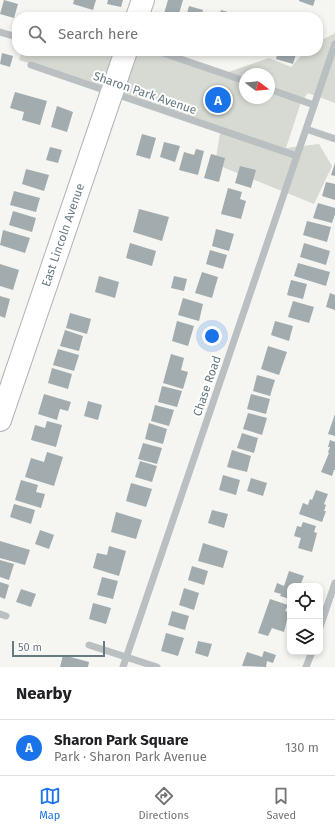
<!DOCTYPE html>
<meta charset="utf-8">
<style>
:root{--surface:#fff;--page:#f6f6f6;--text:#202124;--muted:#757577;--line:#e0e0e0;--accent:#1a73e8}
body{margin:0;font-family:"Fira Sans",sans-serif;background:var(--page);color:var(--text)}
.controls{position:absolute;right:12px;bottom:12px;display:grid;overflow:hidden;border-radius:8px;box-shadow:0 2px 6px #0003}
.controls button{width:36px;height:36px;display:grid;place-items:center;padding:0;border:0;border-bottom:1px solid var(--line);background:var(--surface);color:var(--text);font:20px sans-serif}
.compass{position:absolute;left:239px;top:68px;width:36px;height:36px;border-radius:50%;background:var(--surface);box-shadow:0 2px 6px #0003;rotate:106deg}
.scale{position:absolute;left:12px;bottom:10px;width:93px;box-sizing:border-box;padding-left:4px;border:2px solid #677981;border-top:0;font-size:11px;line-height:14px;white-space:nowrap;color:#677981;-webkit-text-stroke:3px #fff;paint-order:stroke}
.you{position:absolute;left:212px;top:336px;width:14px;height:14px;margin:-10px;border:3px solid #fff;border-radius:50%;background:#1a73e8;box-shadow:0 0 0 6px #1a73e833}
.badge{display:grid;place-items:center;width:26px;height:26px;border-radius:50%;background:var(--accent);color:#fff;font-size:13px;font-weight:700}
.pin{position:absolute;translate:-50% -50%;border:2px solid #fff;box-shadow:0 1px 4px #0006}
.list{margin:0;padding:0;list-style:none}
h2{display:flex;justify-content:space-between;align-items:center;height:52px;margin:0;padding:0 16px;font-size:17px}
h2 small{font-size:13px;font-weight:400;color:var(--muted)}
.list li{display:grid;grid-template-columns:26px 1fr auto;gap:12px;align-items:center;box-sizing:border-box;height:56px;padding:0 16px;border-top:1px solid var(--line)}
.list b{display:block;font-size:15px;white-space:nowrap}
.list p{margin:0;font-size:13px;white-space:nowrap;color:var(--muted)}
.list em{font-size:13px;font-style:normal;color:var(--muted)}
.icon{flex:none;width:22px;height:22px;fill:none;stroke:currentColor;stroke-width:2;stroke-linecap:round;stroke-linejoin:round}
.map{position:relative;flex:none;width:335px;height:667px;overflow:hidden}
.search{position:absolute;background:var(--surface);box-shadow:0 2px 6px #0003;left:12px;right:12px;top:12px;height:44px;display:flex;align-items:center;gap:10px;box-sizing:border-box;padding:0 14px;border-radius:16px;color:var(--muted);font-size:15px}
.sheet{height:108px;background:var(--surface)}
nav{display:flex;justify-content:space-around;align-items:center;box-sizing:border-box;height:56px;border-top:1px solid var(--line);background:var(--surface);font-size:11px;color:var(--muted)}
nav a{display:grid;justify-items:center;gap:2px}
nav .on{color:var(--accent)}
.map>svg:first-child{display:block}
.green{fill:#d6dad2;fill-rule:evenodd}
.building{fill:#a2acaf}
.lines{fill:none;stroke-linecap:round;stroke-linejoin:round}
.major-casing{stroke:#aeb4b7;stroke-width:24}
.minor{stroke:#bac0c2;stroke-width:7}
.major{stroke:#fff;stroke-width:22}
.labels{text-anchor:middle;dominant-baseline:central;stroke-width:4;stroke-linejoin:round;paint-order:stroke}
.street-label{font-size:12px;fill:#677981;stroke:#fff}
</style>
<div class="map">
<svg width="335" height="667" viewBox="0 0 335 667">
<rect width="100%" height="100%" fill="#f5f5f2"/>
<path class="green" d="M335 33V103L308 93 301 102 286 148 319 144 332 166 314 204 215 164 221 127 19 60 22 51H148L220 75 269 58 291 67 305 51H318V42ZM245 74H269V98H245Z"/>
<path class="building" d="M4 0 18 4 14 18 0 14Z
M74 0H96L93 10 73 4Z
M108 0H123L121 7 107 4Z
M168 0H183L178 17H163Z
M299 0H315L313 6 299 1Z
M189 6 203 10 201 17H186Z
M221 10 238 15 237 17H219Z
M278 51H297L293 64 276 59Z
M2 53 13 56 10 67 0 64Z
M15 92 47 101 40 125 22 120 24 112 10 108Z
M57 106 73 112 67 132 51 127Z
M142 134 156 138 150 159 136 155Z
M164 142 180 146 175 162 160 157Z
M50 147 62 150 58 163 46 160Z
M196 149 204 151 198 175 179 170 184 152 194 155Z
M211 154 225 158 219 182 204 178Z
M335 163V176L331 175Z
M240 166 256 170 251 188 235 183Z
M26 169 49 175 44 191 22 184Z
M326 182 335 184V200L322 196Z
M228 188 242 192 240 199 246 201 241 219 221 214Z
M14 191 40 198 36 212 10 205Z
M318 203 335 208V214L332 223 313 218Z
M139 209 169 217 162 241 133 232Z
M13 211 36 218 32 232 9 225Z
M307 221 331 227 327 242 303 235Z
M216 229 234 234 229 251 212 246Z
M3 230 30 238 25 253 0 245Z
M130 243 156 251 152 266 126 258Z
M304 243 330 251 326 265 300 257Z
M210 250 227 255 223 269 206 264Z
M298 263 330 272 326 286 294 276Z
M0 264 19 270 13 290 0 286Z
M202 272 218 277 212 298 195 293Z
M99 276 119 282 115 298 95 292Z
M174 276 187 279 184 291 171 288Z
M291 280 307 284 303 299 287 295Z
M330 293 335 295V310L326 307Z
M0 296 10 299 5 318 0 316Z
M183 298 203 304 199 321 178 315Z
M293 301 314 307 309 323 288 317Z
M70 313 91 319 87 334 66 328Z
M177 321 194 326 188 346 172 341Z
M275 321 293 326 289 341 271 335Z
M65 330 83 336 79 351 60 346Z
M268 346 287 352 279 375 261 369Z
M58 349 79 355 74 371 53 365Z
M171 354 184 358 181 370 188 372 183 389 163 383Z
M52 368 72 374 68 389 48 383Z
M257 375 275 380 270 396 253 391Z
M162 386 182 391 177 407 158 402Z
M44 394 71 402 68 411 60 409 57 420 38 414Z
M251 394 270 399 266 414 247 409Z
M88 401 102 405 98 420 84 416Z
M155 405 174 410 169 426 151 421Z
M248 413 267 418 262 435 243 429Z
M335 414V436L328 434Z
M47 421 62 425 56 447 31 440 35 425 45 428Z
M149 423 167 429 163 444 145 439Z
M242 433 258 438 254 453 237 448Z
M330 440 335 442V470H334L332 476 321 472 329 453 328 452 330 447H328Z
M143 443 162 448 157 464 138 459Z
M232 450 251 456 247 472 227 467Z
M47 452 63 457 54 486 25 477 31 458 44 462Z
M140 461 157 466 152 482 135 477Z
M223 475 240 480 236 495 219 490Z
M251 478 267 483 263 496 247 491Z
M21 480 38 485 36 492 45 494 41 508 15 500Z
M131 483 152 489 146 507 126 501Z
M316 490 328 494 324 504 326 505 324 511H326L322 522 299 514 303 503 308 505 310 499 312 500Z
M14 504 35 510 31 524 10 517Z
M212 510 228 514 224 528 208 523Z
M116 512 142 520 136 539 111 532Z
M303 522 316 526 314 532 317 533 312 552 298 548 301 538 294 536 297 526 301 527Z
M40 530 54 535 49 549 35 544Z
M0 541 30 550 25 565 0 558Z
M203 543 228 551 223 568 198 561Z
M109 546 126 551 119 576 93 568 97 553 107 555Z
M0 560 14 564 9 580 0 577Z
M192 566 208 571 204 585 188 580Z
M289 571 304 576 300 586H290V599L280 596 281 594 274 592 277 583 284 586Z
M102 577 118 581 113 599 97 595Z
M0 582 9 585 5 599 0 597Z
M184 588 199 593 194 610 179 605Z
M21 589 36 594 31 607 16 602Z
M270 599 288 605 285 611 289 612 284 632 272 628 268 636 258 633Z
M93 603 111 608 106 624 89 619Z
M172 611 189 616 185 630 168 625Z
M166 633 184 638 178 656 161 651Z
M198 641 212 644 208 657 195 653Z
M264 651 276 655 273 663 267 661 266 667 242 666 247 652 262 657Z
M63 655 89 662 88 667H60Z"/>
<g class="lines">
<g class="major-casing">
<path id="major" d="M137 17 143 0
M0 420 126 51"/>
</g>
<path class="minor" d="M0 32 17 37
M157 51 245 81
M31 65 297 156
M269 89 314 105
M306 129 335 139
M0 614 6 616
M320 627 335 583
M89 645 157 667
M123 667 335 44
M306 667 312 652"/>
<use href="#major" class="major"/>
</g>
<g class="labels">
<g class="street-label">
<text transform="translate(145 93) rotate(19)">Sharon Park Avenue</text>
<text transform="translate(63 235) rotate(-71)">East Lincoln Avenue</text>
<text transform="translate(207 386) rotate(-71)">Chase Road</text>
</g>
</g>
</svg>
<div class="controls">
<button><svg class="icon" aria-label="locate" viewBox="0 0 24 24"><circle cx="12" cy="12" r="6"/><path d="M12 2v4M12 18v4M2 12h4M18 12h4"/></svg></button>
<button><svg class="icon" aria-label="layers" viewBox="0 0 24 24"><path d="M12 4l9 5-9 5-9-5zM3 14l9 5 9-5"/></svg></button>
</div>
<svg class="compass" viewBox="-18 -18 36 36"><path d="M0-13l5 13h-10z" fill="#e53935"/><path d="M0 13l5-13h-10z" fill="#757577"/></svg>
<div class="scale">50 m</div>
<div class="you"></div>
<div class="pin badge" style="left:218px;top:100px">A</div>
<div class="search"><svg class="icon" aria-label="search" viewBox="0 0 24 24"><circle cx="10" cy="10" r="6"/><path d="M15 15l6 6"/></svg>Search here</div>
</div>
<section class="sheet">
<h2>Nearby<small></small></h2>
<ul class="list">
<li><span class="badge">A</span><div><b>Sharon Park Square</b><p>Park · Sharon Park Avenue</p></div><em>130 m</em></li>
</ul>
</section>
<nav>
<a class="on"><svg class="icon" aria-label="map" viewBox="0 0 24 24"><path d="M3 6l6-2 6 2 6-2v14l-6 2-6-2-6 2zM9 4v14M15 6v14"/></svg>Map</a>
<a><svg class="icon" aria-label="directions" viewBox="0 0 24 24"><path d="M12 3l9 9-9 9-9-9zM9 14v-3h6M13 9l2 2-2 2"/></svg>Directions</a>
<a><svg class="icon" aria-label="saved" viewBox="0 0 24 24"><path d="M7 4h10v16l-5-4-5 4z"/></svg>Saved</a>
</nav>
